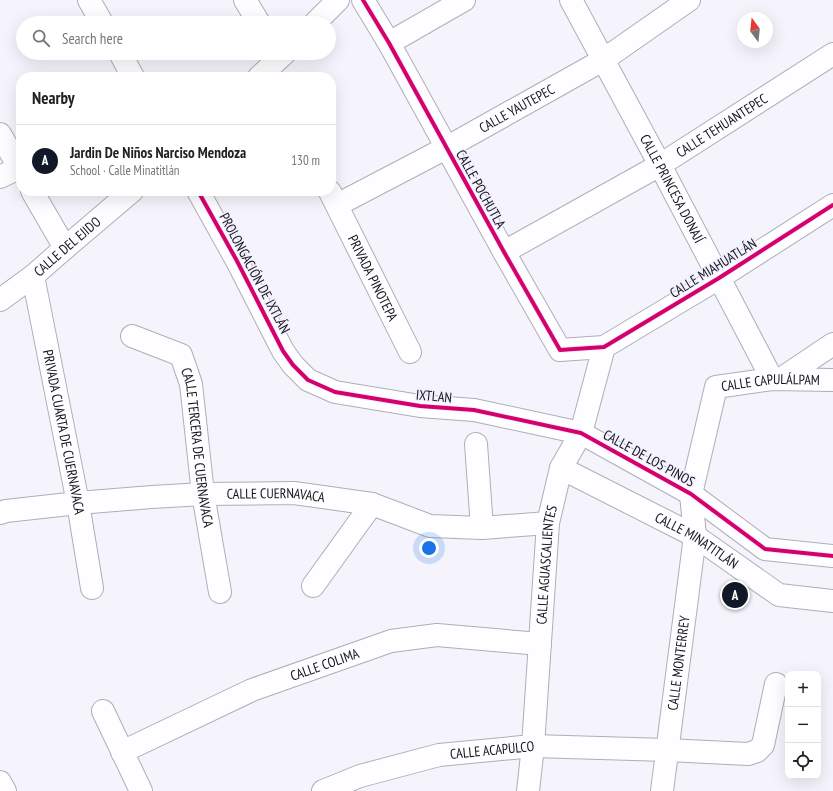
<!DOCTYPE html>
<meta charset="utf-8">
<style>
:root{--surface:#fff;--page:#f6f6f6;--text:#222;--muted:#767676;--line:#e0e0e0;--accent:#111827}
body{margin:0;font-family:"PT Sans Narrow",sans-serif;background:var(--page);color:var(--text)}
.controls{position:absolute;right:12px;bottom:12px;display:grid;overflow:hidden;border-radius:8px;box-shadow:0 4px 16px #0002}
.controls button{width:36px;height:36px;display:grid;place-items:center;padding:0;border:0;border-bottom:1px solid var(--line);background:var(--surface);color:var(--text);font:20px sans-serif}
.compass{position:absolute;left:737px;top:12px;width:36px;height:36px;border-radius:50%;background:var(--surface);box-shadow:0 4px 16px #0002;rotate:345deg}
.you{position:absolute;left:429px;top:548px;width:14px;height:14px;margin:-10px;border:3px solid #fff;border-radius:50%;background:#1a73e8;box-shadow:0 0 0 6px #1a73e833}
.badge{display:grid;place-items:center;width:26px;height:26px;border-radius:50%;background:var(--accent);color:#fff;font-size:13px;font-weight:700}
.pin{position:absolute;translate:-50% -50%;border:2px solid #fff;box-shadow:0 1px 4px #0006}
.list{margin:0;padding:0;list-style:none}
h2{display:flex;justify-content:space-between;align-items:center;height:52px;margin:0;padding:0 16px;font-size:17px}
h2 small{font-size:13px;font-weight:400;color:var(--muted)}
.list li{display:grid;grid-template-columns:26px 1fr auto;gap:12px;align-items:center;box-sizing:border-box;height:72px;padding:0 16px;border-top:1px solid var(--line)}
.list b{display:block;font-size:15px;white-space:nowrap}
.list p{margin:0;font-size:13px;white-space:nowrap;color:var(--muted)}
.list em{font-size:13px;font-style:normal;color:var(--muted)}
.icon{flex:none;width:22px;height:22px;fill:none;stroke:currentColor;stroke-width:2;stroke-linecap:round;stroke-linejoin:round}
.map{position:relative;flex:none;width:833px;height:791px;overflow:hidden}
.search{position:absolute;background:var(--surface);box-shadow:0 4px 16px #0002;left:16px;top:16px;width:320px;height:44px;display:flex;align-items:center;gap:10px;box-sizing:border-box;padding:0 14px;border-radius:22px;color:var(--muted);font-size:15px}
.panel{position:absolute;background:var(--surface);box-shadow:0 4px 16px #0002;left:16px;top:72px;width:320px;height:124px;border-radius:16px}
.map>svg:first-child{display:block}
.lines{fill:none;stroke-linecap:round;stroke-linejoin:round}
.minor-casing{stroke:#afaeb6;stroke-width:24}
.minor{stroke:#fefdff;stroke-width:22}
.cycleway-casing{stroke:#f2f0ff;stroke-width:6}
.cycleway{stroke:#d6006c;stroke-width:4}
.labels{text-anchor:middle;dominant-baseline:central;stroke-width:3;stroke-linejoin:round;paint-order:stroke}
.street-label{font-size:14px;fill:#16151d;stroke:#f2f0ff}
</style>
<div class="map">
<svg width="833" height="791" viewBox="0 0 833 791">
<rect width="100%" height="100%" fill="#f5f4fc"/>
<g class="lines">
<g class="minor-casing">
<g id="minor">
<path d="M89 0 102 23"/>
<path d="M245 0 259 23"/>
<path d="M363 0 389 43 504 252 560 350 604 347 719 278 833 205"/>
<path id="s1" d="M571 0 660 165 772 379"/>
<path d="M315 23 338 0"/>
<path d="M389 43 464 0"/>
<path d="M120 53 133 77"/>
<path d="M259 77 285 53"/>
<path d="M0 134 21 171"/>
<path d="M0 177 19 168"/>
<path d="M32 191 65 248"/>
<path d="M198 191 237 261 283 351 293 365 308 380 335 392 420 406 474 410 581 433 691 494 765 549 833 556"/>
<path id="s2" d="M330 192 410 352"/>
<path id="s3" d="M337 205 446 148 603 60 689 0"/>
<path id="s4" d="M504 252 660 165 833 54"/>
<path id="s5" d="M33 276 78 503 92 588"/>
<path id="s6" d="M0 300 33 276 65 248 132 191"/>
<path id="s7" d="M132 336 181 355 191 384 203 494 220 592"/>
<path d="M781 379 833 344"/>
<path d="M476 444 482 528"/>
<path id="s8" d="M561 468 695 536 779 595 833 601"/>
<path id="s9" d="M0 513 6 511 78 503 152 497 203 494 294 493 372 504 430 526 482 528 548 523"/>
<path d="M313 586 372 504"/>
<path d="M103 711 141 791"/>
<path id="s10" d="M122 752 252 690 391 641 437 635 540 644"/>
<path d="M0 782 5 791"/>
<path id="s11" d="M323 791 360 776 439 755 533 746 667 750 748 754 757 751 763 745 776 684"/>
<path id="s12" d="M528 791 533 746 548 523 561 468 581 433 604 347"/>
<path id="s13" d="M662 791 695 536 691 494 716 387 772 379 833 380"/>
</g>
</g>
<use href="#minor" class="minor"/>
<g class="cycleway-casing">
<path id="cycleway" d="M363 0 389 43 504 252 560 350 604 347 719 278 833 205
M198 191 237 261 283 351 293 365 308 380 335 392 420 406 474 410 581 433 691 494 765 549 833 556"/>
</g>
<use href="#cycleway" class="cycleway"/>
</g>
<g class="labels">
<g class="street-label">
<text stroke="none"><textPath href="#s3" startOffset="204">CALLE YAUTEPEC</textPath></text>
<text stroke="none"><textPath href="#s4" startOffset="252">CALLE TEHUANTEPEC</textPath></text>
<text transform="translate(481 189) rotate(61)">CALLE POCHUTLA</text>
<text stroke="none"><textPath href="#s1" startOffset="214">CALLE PRINCESA DONAJÍ</textPath></text>
<text stroke="none"><textPath href="#s6" startOffset="86">CALLE DEL EJIDO</textPath></text>
<text transform="translate(713 268) rotate(-32)">CALLE MIAHUATLÁN</text>
<text transform="translate(255 273) rotate(62)">PROLONGACIÓN DE IXTLÁN</text>
<text stroke="none"><textPath href="#s2" startOffset="96">PRIVADA PINOTEPA</textPath></text>
<text stroke="none"><textPath href="#s13" startOffset="464">CALLE CAPULÁLPAM</textPath></text>
<text transform="translate(434 396) rotate(5)">IXTLAN</text>
<text stroke="none"><textPath href="#s5" startOffset="159">PRIVADA CUARTA DE CUERNAVACA</textPath></text>
<text stroke="none"><textPath href="#s7" startOffset="147">CALLE TERCERA DE CUERNAVACA</textPath></text>
<text transform="translate(649 458) rotate(29)">CALLE DE LOS PINOS</text>
<text stroke="none"><textPath href="#s9" startOffset="277">CALLE CUERNAVACA</textPath></text>
<text stroke="none"><textPath href="#s8" startOffset="154">CALLE MINATITLÁN</textPath></text>
<text stroke="none"><textPath href="#s12" startOffset="227">CALLE AGUASCALIENTES</textPath></text>
<text stroke="none"><textPath href="#s13" startOffset="129">CALLE MONTERREY</textPath></text>
<text stroke="none"><textPath href="#s10" startOffset="221">CALLE COLIMA</textPath></text>
<text stroke="none"><textPath href="#s11" startOffset="175">CALLE ACAPULCO</textPath></text>
</g>
</g>
</svg>
<div class="controls">
<button>+</button>
<button>−</button>
<button><svg class="icon" aria-label="locate" viewBox="0 0 24 24"><circle cx="12" cy="12" r="6"/><path d="M12 2v4M12 18v4M2 12h4M18 12h4"/></svg></button>
</div>
<svg class="compass" viewBox="-18 -18 36 36"><path d="M0-13l5 13h-10z" fill="#e53935"/><path d="M0 13l5-13h-10z" fill="#767676"/></svg>
<div class="you"></div>
<div class="pin badge" style="left:735px;top:595px">A</div>
<div class="search"><svg class="icon" aria-label="search" viewBox="0 0 24 24"><circle cx="10" cy="10" r="6"/><path d="M15 15l6 6"/></svg>Search here</div>
<section class="panel">
<h2>Nearby<small></small></h2>
<ul class="list">
<li><span class="badge">A</span><div><b>Jardin De Niños Narciso Mendoza</b><p>School · Calle Minatitlán</p></div><em>130 m</em></li>
</ul>
</section>
</div>
